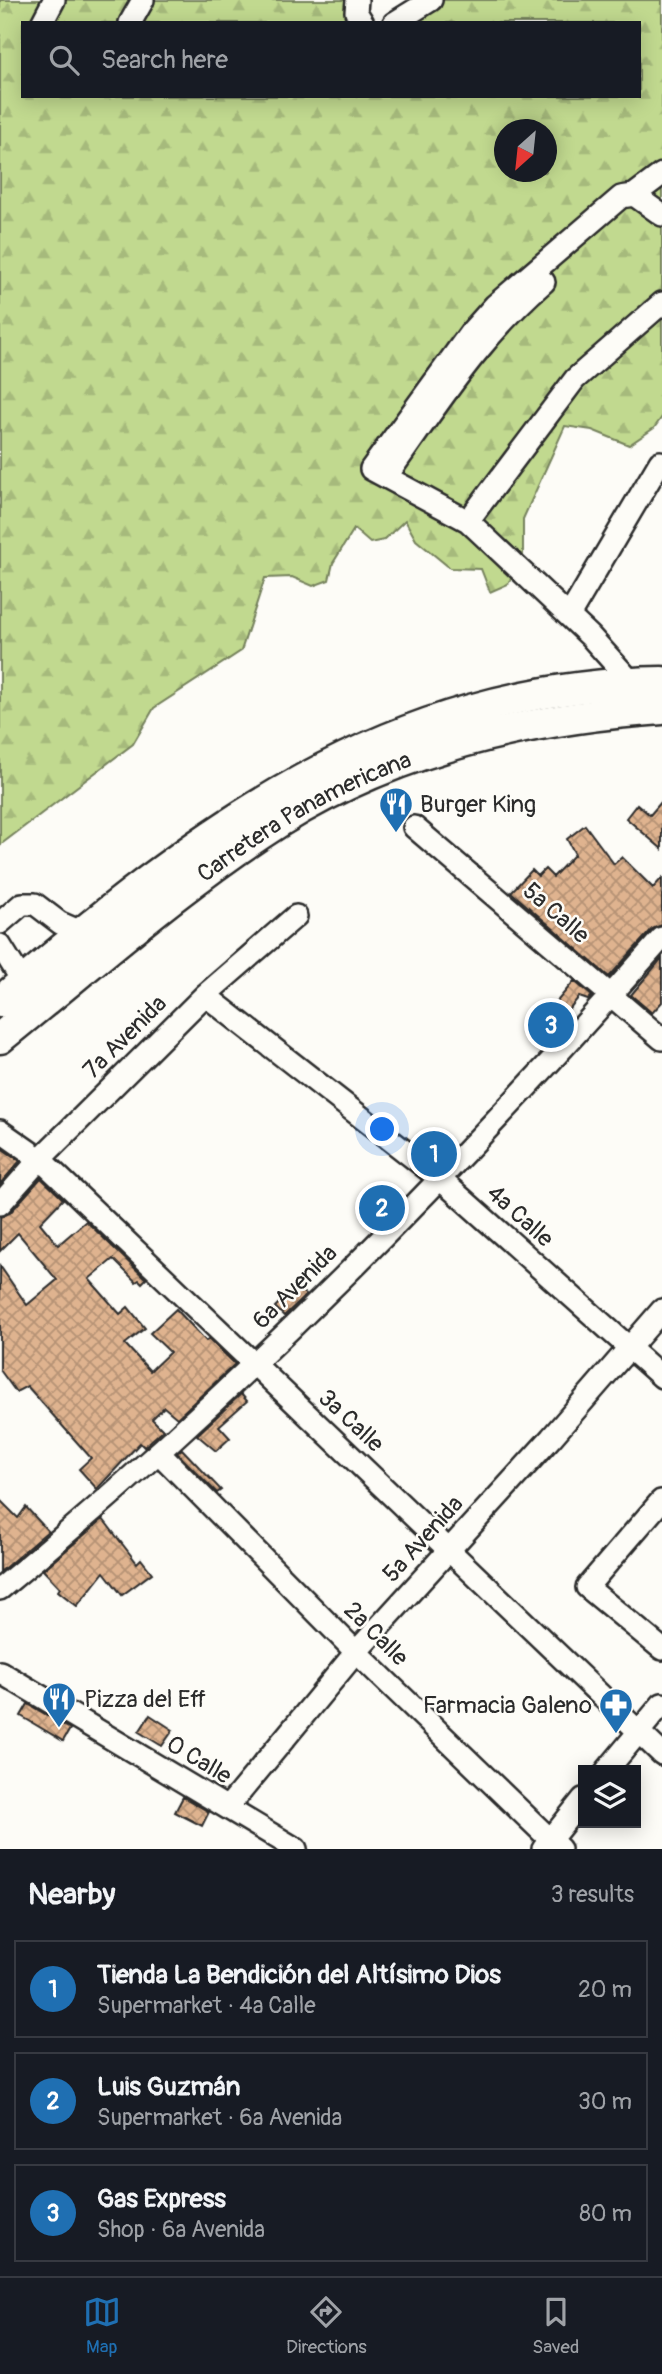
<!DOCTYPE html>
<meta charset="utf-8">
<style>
:root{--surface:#171b24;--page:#20242c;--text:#f1f3f6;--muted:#9ea1a6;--line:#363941;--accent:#1f6fb2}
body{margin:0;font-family:Pangolin,sans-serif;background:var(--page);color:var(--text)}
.controls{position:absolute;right:21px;bottom:21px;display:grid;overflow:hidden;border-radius:0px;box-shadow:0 4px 18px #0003}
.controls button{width:63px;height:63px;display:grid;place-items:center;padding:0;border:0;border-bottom:2px solid var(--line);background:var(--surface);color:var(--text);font:35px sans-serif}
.compass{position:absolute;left:494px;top:119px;width:63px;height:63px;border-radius:50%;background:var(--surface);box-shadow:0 4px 18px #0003;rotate:207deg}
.you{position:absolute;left:383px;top:1130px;width:24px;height:24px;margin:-18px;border:5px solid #fff;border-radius:50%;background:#1a73e8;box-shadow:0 0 0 10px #1a73e833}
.badge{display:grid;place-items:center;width:46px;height:46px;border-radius:50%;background:var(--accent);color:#fff;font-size:23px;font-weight:700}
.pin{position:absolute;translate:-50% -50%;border:4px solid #fff;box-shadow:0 2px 7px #0006}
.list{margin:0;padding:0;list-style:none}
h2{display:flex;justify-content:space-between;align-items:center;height:91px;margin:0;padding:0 28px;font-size:30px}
h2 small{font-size:23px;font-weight:400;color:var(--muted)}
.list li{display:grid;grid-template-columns:46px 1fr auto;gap:21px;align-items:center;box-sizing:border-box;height:98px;margin:0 14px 14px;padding:0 14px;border:2px solid var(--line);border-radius:0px}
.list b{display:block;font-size:26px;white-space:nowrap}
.list p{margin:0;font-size:23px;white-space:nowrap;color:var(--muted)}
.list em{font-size:23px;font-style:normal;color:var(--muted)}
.icon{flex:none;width:38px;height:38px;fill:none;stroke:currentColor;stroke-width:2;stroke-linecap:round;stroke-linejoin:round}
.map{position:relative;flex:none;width:662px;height:1849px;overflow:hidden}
.search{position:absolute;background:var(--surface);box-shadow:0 4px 18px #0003;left:21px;right:21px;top:21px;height:77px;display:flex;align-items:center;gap:18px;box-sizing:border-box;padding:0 24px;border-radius:0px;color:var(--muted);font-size:26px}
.sheet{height:427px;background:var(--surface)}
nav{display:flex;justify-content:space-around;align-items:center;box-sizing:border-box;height:98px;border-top:2px solid var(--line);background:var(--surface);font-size:19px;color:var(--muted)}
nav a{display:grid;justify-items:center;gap:4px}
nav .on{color:var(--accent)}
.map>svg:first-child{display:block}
.forest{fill:url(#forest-firs);stroke:#76825d;stroke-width:2;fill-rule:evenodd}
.building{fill:url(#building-cross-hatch);stroke:#2b2b2b;stroke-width:2}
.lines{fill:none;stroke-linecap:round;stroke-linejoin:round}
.minor-casing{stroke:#2b2b2b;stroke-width:26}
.highway-casing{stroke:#2b2b2b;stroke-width:35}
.minor{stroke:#fdfcf7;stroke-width:21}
.highway{stroke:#fdfcf7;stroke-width:30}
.labels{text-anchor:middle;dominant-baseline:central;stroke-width:5;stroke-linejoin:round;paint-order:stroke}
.poi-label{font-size:24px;fill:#2b2b2b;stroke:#fdfcf7;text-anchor:start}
.street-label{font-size:24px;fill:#2b2b2b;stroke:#fdfcf7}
</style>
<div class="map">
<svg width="662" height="1849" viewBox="0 0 662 1849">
<defs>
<pattern id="forest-firs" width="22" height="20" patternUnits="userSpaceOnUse" patternTransform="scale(1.75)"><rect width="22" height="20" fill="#c1d98f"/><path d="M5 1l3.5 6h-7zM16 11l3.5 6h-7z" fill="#a6ba7c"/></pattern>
<pattern id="building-cross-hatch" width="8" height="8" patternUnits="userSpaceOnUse" patternTransform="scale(1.75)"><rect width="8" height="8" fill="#dfb38f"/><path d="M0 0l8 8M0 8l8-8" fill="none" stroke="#b59275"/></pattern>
</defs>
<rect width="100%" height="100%" fill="#fdfcf7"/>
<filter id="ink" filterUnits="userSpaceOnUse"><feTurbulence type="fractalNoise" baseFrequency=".0143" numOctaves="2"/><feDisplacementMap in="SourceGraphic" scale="14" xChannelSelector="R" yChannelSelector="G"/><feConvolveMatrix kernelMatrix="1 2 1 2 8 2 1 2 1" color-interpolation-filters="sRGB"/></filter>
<g filter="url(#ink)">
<path class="forest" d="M0 0H345L352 23H23V96H639V23H410L441 0H662V417L654 428 629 445 592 430 565 426 523 519V558L508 584 490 592 481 569 450 568 416 540 405 520 384 540 370 543 354 529 333 563 329 580 313 586 292 577 265 578 241 651 154 708 133 744 0 845ZM504 130H546V172H504Z"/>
<path class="building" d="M662 801V849L626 818 637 804 650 815Z
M585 825 614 864 622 857 653 888 662 878V925L652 929 609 977 511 892 532 870 538 876 545 869 553 877 575 854 567 839Z
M662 958V1002L652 1013 631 995Z
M574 981 592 996 588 1000 579 997 549 1033 538 1024Z
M1 1148 20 1161 0 1184V1149Z
M41 1178 63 1199 40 1223 58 1245 86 1221 146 1279 142 1283 139 1280 136 1282 113 1259 89 1279 120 1314 128 1307 145 1328 125 1344 150 1371 170 1352 150 1333 176 1309 206 1341 209 1339 235 1364 177 1418 164 1407 152 1419 163 1430 144 1447 140 1443 97 1489 79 1469 91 1458 27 1386 16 1392 0 1370V1266L27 1305 57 1280 18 1233 0 1251V1217L10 1213Z
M384 1187 400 1201 384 1218 369 1204Z
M296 1286 306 1295 284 1316 275 1307Z
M241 1394 247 1401 219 1426 230 1438 216 1451 197 1435Z
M182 1449 221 1490 217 1493 177 1453Z
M0 1500 18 1518 26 1507 48 1531 0 1572Z
M103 1519 137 1563 141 1559 152 1573 122 1595 104 1572 77 1606 58 1591 60 1588 43 1570Z
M28 1704 70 1729 63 1741 21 1716Z
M150 1715 173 1730 162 1746 139 1732Z
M183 1797 209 1812 202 1826 175 1812Z"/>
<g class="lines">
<g class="minor-casing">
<path id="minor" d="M357 0 356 12 363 23
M42 23 54 0
M130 23 143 0
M394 23 431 0
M634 195 662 215
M386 477C436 407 478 339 544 282
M468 521 575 379 662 303
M569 616 660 462
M633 684 590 636 468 521 371 469 470 333 495 305 621 197 634 195 662 174
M414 827 662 1039
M0 923 22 904H35L60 923 81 932
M0 945 23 982
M205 995 439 1178 662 1377
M0 1131 40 1159 662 1754
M0 1204 40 1159 205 995 296 916
M159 1453 356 1652 560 1849
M661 1501 587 1587 662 1649
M0 1589C239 1393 457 1169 662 938
M0 1672 296 1849
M607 1770 662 1704
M228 1807 356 1652 551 1438 662 1310
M543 1849 583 1799"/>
</g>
<g class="highway-casing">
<g id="highway">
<path d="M0 1002C197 832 389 686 662 682"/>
<path id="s1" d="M0 1038C92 964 181 884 280 821 395 749 528 718 662 709"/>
</g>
</g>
<use href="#minor" class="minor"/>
<use href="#highway" class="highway"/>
</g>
</g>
<defs>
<g id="restaurant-pin" transform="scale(1.75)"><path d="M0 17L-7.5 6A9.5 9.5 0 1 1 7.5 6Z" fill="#1f6fb2" stroke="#fdfcf7"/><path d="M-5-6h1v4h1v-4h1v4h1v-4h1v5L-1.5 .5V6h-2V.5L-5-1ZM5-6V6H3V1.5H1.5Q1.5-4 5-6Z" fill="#fff"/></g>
<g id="pharmacy-pin" transform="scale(1.75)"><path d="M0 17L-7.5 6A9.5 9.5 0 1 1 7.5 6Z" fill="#1f6fb2" stroke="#fdfcf7"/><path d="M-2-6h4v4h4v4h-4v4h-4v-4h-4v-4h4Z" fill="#fff"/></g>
</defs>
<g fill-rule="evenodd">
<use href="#restaurant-pin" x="396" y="804"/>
<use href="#restaurant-pin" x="59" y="1699"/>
<use href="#pharmacy-pin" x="616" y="1705"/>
</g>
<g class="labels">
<g class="poi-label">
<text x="420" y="804">Burger King</text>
<text x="84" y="1699">Pizza del Eff</text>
<text x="592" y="1705" text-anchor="end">Farmacia Galeno</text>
</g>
<g class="street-label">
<text stroke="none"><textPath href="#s1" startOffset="378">Carretera Panamericana</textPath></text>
<text transform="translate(556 913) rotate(41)">5a Calle</text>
<text transform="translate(125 1037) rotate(-45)">7a Avenida</text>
<text transform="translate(520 1216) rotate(42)">4a Calle</text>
<text transform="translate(295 1287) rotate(-45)">6a Avenida</text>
<text transform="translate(351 1421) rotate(43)">3a Calle</text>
<text transform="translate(423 1539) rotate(-48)">5a Avenida</text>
<text transform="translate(376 1634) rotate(45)">2a Calle</text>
<text transform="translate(199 1760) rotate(31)">0 Calle</text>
</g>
</g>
</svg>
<div class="controls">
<button><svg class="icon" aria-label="layers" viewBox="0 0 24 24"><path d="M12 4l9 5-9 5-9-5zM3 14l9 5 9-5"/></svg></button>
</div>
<svg class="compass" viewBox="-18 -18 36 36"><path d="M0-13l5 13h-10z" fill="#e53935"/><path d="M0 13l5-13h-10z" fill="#9ea1a6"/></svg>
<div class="you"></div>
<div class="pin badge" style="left:434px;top:1154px">1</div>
<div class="pin badge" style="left:382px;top:1208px">2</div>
<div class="pin badge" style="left:551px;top:1025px">3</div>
<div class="search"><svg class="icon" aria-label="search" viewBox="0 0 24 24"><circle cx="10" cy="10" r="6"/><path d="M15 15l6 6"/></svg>Search here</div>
</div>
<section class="sheet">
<h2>Nearby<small>3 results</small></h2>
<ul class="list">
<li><span class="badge">1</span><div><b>Tienda La Bendición del Altísimo Dios</b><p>Supermarket · 4a Calle</p></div><em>20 m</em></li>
<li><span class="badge">2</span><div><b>Luis Guzmán</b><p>Supermarket · 6a Avenida</p></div><em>30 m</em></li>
<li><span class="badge">3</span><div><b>Gas Express</b><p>Shop · 6a Avenida</p></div><em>80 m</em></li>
</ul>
</section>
<nav>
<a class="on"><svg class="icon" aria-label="map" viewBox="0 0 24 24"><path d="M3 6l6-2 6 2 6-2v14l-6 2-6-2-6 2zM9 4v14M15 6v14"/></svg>Map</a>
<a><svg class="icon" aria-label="directions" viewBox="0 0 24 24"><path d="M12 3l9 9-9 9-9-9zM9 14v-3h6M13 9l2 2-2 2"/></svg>Directions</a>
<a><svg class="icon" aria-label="saved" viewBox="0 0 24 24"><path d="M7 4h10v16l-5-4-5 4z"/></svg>Saved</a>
</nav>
